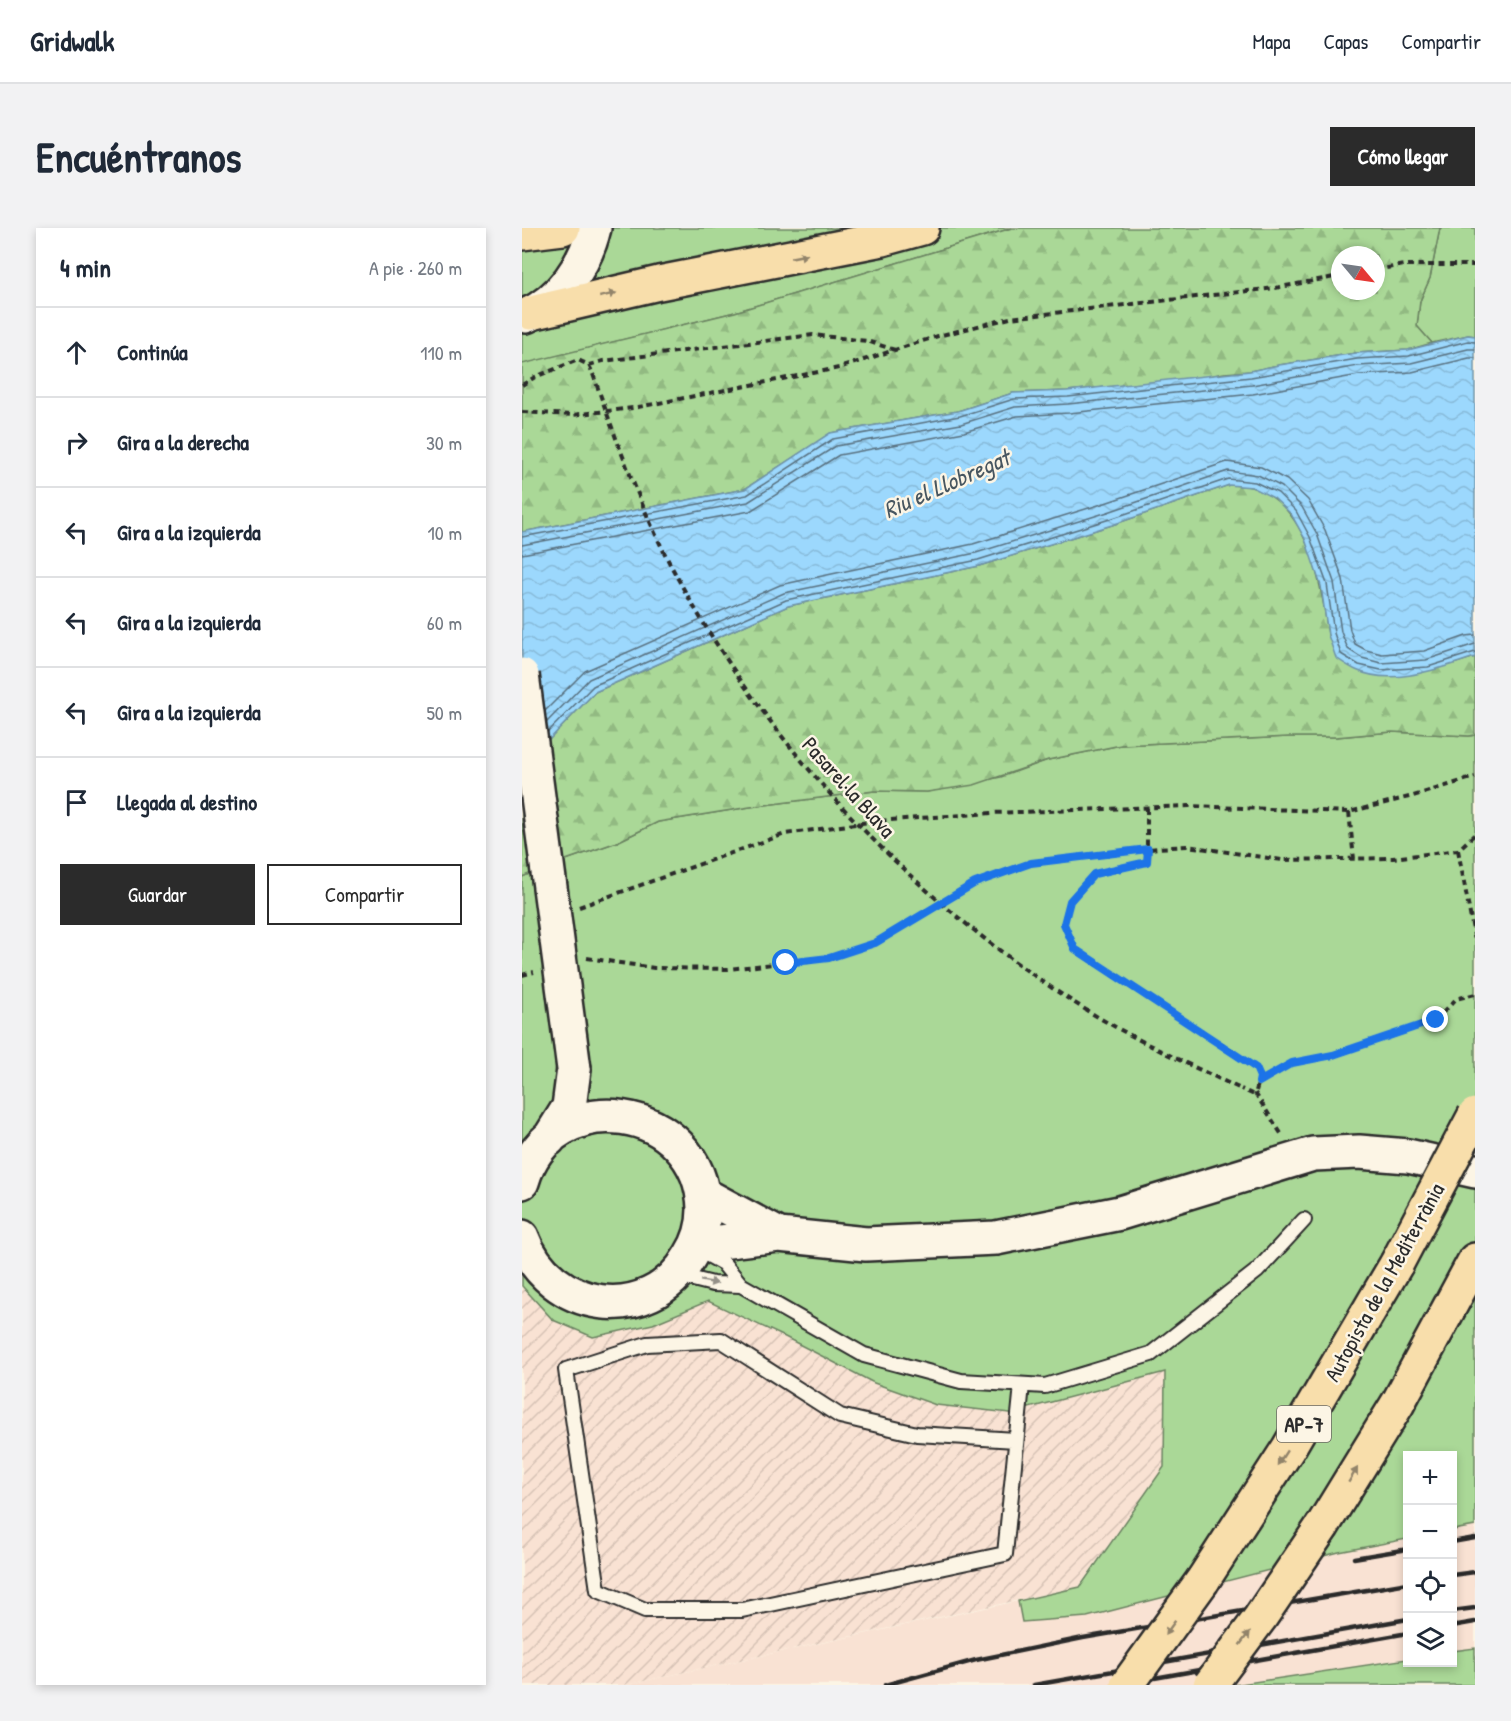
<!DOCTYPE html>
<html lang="es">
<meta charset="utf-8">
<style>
:root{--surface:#fff;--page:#f2f2f3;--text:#1f2937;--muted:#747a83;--line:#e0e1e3;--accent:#2b2b2b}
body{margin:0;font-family:"Patrick Hand",sans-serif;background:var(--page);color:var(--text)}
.controls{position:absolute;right:18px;bottom:18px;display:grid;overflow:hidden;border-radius:0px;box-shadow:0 3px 9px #0003}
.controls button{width:54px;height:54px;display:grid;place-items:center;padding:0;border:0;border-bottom:2px solid var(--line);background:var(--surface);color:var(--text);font:30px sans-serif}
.compass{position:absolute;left:809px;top:18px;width:54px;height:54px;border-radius:50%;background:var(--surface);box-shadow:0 3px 9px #0003;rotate:119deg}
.stop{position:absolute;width:18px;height:18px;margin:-14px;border:4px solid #1a73e8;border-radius:50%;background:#fff}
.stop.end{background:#1a73e8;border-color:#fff;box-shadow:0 2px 6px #0008}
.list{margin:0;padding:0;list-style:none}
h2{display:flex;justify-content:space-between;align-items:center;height:78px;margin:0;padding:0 24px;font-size:26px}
h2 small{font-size:20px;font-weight:400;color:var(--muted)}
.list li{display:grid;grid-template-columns:39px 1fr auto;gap:18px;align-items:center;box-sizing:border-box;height:90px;padding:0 24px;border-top:2px solid var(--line)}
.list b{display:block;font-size:22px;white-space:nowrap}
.list em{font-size:20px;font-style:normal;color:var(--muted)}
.actions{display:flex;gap:12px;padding:18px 24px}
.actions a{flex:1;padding:14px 0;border:2px solid var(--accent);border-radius:0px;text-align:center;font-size:21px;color:var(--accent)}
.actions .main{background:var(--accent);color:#fff}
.icon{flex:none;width:33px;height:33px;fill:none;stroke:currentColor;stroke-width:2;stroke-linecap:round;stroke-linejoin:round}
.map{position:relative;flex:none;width:953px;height:1457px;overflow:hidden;border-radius:0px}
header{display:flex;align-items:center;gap:36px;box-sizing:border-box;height:84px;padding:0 30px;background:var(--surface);border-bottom:2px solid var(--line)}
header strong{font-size:28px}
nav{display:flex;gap:33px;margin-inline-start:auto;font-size:21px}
.intro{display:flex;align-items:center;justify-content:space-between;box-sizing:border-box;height:144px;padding:0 36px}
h1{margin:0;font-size:42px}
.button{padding:15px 27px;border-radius:0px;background:var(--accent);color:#fff;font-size:21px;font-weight:700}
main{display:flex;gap:36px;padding:0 36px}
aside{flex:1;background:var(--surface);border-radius:0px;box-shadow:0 3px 9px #0003}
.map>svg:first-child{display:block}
.built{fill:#f9e2d3}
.industrial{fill:url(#industrial-furrows)}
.green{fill:#aad897;stroke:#6a8261;stroke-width:1.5}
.forest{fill:url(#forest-firs);stroke:#6a8261;stroke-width:1.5;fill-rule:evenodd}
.water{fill:url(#water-waves);stroke:#6f93a9;stroke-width:1.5}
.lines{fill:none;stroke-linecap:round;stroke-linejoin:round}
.shore{stroke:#58707f;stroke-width:1.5}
.lane-casing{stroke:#2b2b2b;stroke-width:18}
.secondary-casing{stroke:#2b2b2b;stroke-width:38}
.highway-casing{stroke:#2b2b2b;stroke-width:38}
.path{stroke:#2b2b2b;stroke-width:4;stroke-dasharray:6 4.5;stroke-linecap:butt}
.lane{stroke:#fcf5e5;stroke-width:14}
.secondary{stroke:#fcf5e5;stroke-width:33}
.highway{stroke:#f8deab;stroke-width:33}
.rail{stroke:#2b2b2b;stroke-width:4.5}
.secondary-bridge-casing{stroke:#2b2b2b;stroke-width:38;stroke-linecap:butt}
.highway-bridge-casing{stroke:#2b2b2b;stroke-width:38;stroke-linecap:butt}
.path-bridge{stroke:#2b2b2b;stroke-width:4;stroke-dasharray:6 4.5;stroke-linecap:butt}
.secondary-bridge{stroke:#fcf5e5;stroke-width:33}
.highway-bridge{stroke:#f8deab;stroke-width:33}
.oneway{fill:#92846b}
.oneway2{fill:#949088}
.route{stroke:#1a73e8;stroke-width:8}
.labels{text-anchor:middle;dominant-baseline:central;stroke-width:5;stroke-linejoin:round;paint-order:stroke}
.shield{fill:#fcf5e5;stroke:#6a6863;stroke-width:1.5}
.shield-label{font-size:21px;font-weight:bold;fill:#2b2b2b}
.street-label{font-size:22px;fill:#2b2b2b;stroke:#fcf5e5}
.water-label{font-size:24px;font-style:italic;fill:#475660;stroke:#fcf5e5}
</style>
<header>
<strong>Gridwalk</strong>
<nav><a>Mapa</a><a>Capas</a><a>Compartir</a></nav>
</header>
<div class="intro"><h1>Encuéntranos</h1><a class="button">Cómo llegar</a></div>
<main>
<aside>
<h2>4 min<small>A pie · 260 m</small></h2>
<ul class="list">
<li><svg class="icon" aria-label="ahead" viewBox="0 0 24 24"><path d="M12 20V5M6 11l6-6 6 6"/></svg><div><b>Continúa</b></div><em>110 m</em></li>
<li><svg class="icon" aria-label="right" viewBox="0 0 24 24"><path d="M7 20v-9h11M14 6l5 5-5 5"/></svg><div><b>Gira a la derecha</b></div><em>30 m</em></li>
<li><svg class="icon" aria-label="left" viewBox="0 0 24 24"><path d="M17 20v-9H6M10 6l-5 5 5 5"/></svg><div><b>Gira a la izquierda</b></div><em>10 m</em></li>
<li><svg class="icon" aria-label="left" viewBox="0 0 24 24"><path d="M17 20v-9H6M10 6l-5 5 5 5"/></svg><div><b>Gira a la izquierda</b></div><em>60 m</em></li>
<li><svg class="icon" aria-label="left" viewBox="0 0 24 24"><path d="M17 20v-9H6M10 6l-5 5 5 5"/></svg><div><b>Gira a la izquierda</b></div><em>50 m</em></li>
<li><svg class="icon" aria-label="arrive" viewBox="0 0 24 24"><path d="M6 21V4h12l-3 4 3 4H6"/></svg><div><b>Llegada al destino</b></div></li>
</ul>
<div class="actions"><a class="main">Guardar</a><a>Compartir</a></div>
</aside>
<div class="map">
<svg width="953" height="1457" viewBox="0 0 953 1457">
<defs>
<pattern id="industrial-furrows" width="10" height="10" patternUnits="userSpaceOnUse" patternTransform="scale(1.5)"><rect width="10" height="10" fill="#f9e2d3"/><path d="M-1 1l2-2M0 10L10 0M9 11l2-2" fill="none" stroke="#d6c2b5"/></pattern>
<pattern id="forest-firs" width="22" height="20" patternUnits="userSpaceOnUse" patternTransform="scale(1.5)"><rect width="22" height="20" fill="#aad897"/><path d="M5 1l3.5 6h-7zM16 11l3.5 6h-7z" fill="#92ba82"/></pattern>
<pattern id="water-waves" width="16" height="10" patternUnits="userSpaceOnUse" patternTransform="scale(1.5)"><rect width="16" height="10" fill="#9cd8fd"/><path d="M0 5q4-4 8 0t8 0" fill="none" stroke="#87bad9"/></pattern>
</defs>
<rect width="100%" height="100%" fill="#fcf5e5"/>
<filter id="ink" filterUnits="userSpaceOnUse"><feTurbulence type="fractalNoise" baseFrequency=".0167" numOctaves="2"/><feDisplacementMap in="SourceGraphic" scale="12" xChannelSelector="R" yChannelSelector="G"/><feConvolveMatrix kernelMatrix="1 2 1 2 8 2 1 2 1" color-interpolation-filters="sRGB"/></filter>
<g filter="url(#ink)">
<path class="built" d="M953 1298V1420L931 1423 930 1302Z
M885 1311V1431L712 1457H103L496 1373 500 1394 817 1324Z"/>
<path class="industrial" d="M0 1058 31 1092 131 1096 186 1073 263 1109 352 1155 488 1185 643 1144 642 1239 557 1359 103 1457H0Z"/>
<path class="green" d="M0 0H490L213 84 3 136H0Z
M918 0H953V108L946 107 910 115 895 98 898 73 908 50Z
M870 504 947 508 953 507V1298L931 1302 930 1228H886L885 1311 817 1324 565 1389 500 1394 496 1373 558 1359 642 1239 643 1144 488 1185 414 1177 352 1155 263 1109 186 1073 131 1096 71 1109 31 1092 0 1058V649L21 640 95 614 136 594 228 579 352 563 405 564 479 549 526 532 599 517 766 509H814Z
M953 1420V1457H712L885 1431 886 1434H930L931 1423Z"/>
<path class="forest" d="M490 0H918L908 50 898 73 895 98 910 115 886 122 834 125 757 137 728 143 702 145 676 150 545 163 491 165 436 183 309 205 223 261 0 304V136L213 84ZM818 27H854V63H818Z
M707 257C714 258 722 257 729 259 786 275 800 357 806 407L931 436 953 429V507L947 508 870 504 814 509H766L599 517 526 532 452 557 405 564 352 563 228 579 136 594 95 614 21 640 0 649V540L73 464 266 378 457 338 590 297Z"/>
<path class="water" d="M946 107 953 108V429C918 440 870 459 834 442 827 439 820 434 814 430L806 407 799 358 783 311 769 286 752 270 730 259 707 257 590 297 457 338 266 378 73 464 0 540V304L223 261 308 205 436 183 491 165 545 163 728 143 757 137 834 125 886 122Z"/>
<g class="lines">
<path class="shore" d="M0 309 225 267 311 211 438 188 492 171 546 169 729 149 835 131 887 128 946 113 953 114
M0 317 226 274 314 218 439 196 493 179 546 176 730 157 836 138 889 135 946 121H953
M0 326 228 283 317 227 442 204 495 188 547 185 731 166 837 147 890 144 947 130H953
M23 483 63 443 258 357 451 316 583 275 705 234 739 239 765 252 786 272 803 302 821 351 828 402 833 416 844 422 860 426 902 423 944 408 953 407
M24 495 67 451 262 365 454 325 586 284 706 243 736 247 760 259 780 279 795 306 812 354 819 404 826 421 840 430 859 435 904 432 953 416
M26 504 71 458 264 372 456 332 588 291 706 251 733 254 756 265 774 283 788 309 805 356 812 405 819 426 837 437 859 442 906 439 953 424"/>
<g class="lane-casing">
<path id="lane" d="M179 1023 201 1035 219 1057 342 1127 439 1153 523 1158 629 1126 735 1043 782 992
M155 1047 191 1056 219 1057
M494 1212 395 1206 318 1188 199 1112 125 1116 44 1142 76 1362 123 1382H220L483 1326 500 1157"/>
</g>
<g class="secondary-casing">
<path id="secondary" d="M4 88C39 71 63 38 72 0
M27 911 47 879 52 841
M0 954C29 853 179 874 182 981 182 997 177 1014 168 1028 127 1100 27 1084 0 1009
M181 966 257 1007
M174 1017 257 1007 344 1016 474 1010 598 985 791 926 837 924 886 928 953 943"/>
</g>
<g class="highway-casing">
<path id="highway" d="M0 5 41 0
M9 85 137 55 360 11 400 0
M801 1297 876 1175 953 1032
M681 1352 766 1221 875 1035"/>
</g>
<path class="path" d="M854 42 882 37H953
M67 137 71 146
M0 157 13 149 56 132 67 137 81 133 291 107 345 113 373 122
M0 184 50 187 111 180 317 140 416 108 488 90 753 60 818 48
M625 580V634L572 646 548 673 542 696 553 721 734 840 738 849 734 863 730 866 719 861
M827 584 832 631
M936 622 953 713
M57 679 263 606 354 593 470 585 667 578 827 584 891 568 953 549
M65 730 132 740 206 741 307 730 353 715 453 655 509 635 636 620 665 618 760 632 871 630 936 622 953 606
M0 747 12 744
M737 854 770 835 811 827 914 792 934 771 953 766
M733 865 760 907"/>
<use href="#lane" class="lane"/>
<use href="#secondary" class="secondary"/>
<use href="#highway" class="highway"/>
<path class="rail" d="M930 1314 953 1310
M832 1330 886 1321
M930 1347 953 1344
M930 1383 953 1380
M930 1398 953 1394
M363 1457 454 1432 561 1410 886 1355
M512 1457 886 1391
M593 1457 886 1405"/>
<g class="secondary-bridge-casing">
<path id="secondary-bridge" d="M0 447 52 841"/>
</g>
<g class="highway-bridge-casing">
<path id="highway-bridge" d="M875 1035 953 887
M605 1457 681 1352
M688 1457 738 1390 801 1297"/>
</g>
<path class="path-bridge" d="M71 146C93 209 116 272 146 332 238 508 376 658 542 768 598 805 659 833 719 861"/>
<use href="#secondary-bridge" class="secondary-bridge"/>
<use href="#highway-bridge" class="highway-bridge"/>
</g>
<defs><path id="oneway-solid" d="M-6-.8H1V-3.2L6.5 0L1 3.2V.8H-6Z" transform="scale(1.5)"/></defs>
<g class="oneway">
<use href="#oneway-solid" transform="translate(277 28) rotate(-11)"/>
<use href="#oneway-solid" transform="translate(86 67) rotate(-13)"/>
<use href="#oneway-solid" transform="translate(760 1230) rotate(123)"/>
<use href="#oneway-solid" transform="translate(831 1247) rotate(-59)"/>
<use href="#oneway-solid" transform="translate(648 1400) rotate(126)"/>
<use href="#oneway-solid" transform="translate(723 1410) rotate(-53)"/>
</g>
<use class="oneway2" href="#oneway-solid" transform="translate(187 1054) rotate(10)"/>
</g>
<g class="lines" filter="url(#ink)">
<path class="route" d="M264 735 307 730 353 715 453 655 509 635 626 621 625 634 572 646 548 673 542 696 553 721 734 840 738 849 737 854 770 835 811 827 914 792"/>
</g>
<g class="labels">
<rect class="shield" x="755" y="1178" width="54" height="36" rx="4.5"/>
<g class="shield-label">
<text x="782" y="1196">AP-7</text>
</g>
<g class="street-label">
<text transform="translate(327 559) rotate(48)">Pasarel·la Blava</text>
<text transform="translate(862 1054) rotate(-61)">Autopista de la Mediterrània</text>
</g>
<g class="water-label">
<text transform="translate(424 255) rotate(-24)">Riu el Llobregat</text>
</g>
</g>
</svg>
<div class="controls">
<button>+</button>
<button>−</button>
<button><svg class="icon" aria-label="locate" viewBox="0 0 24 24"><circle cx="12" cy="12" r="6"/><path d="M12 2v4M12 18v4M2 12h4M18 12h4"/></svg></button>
<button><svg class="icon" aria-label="layers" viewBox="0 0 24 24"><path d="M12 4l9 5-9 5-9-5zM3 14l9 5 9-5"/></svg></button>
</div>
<svg class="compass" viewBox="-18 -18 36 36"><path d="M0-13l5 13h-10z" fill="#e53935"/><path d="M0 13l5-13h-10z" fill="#747a83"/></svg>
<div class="stop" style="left:264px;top:735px"></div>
<div class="stop end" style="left:914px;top:792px"></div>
</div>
</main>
